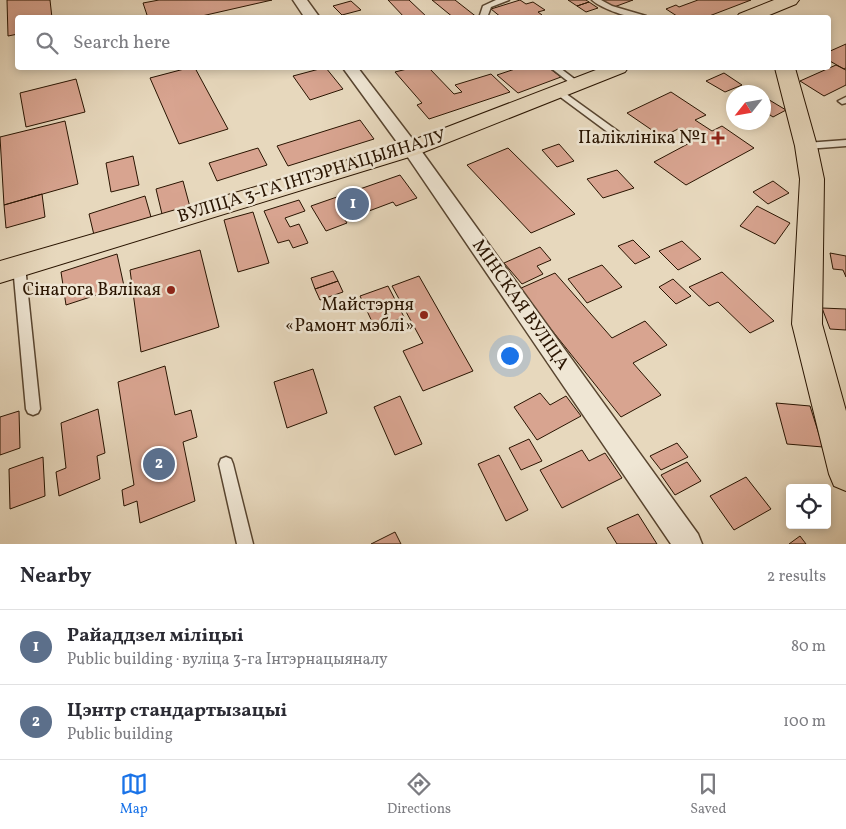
<!DOCTYPE html>
<meta charset="utf-8">
<style>
:root{--surface:#fff;--page:#f7f7f7;--text:#2b2b33;--muted:#7c7c81;--line:#e1e1e2;--accent:#1a73e8}
body{margin:0;font-family:Vollkorn,serif;background:var(--page);color:var(--text)}
.controls{position:absolute;right:15px;bottom:15px;display:grid;overflow:hidden;border-radius:5px;box-shadow:0 2px 8px #0003}
.controls button{width:45px;height:45px;display:grid;place-items:center;padding:0;border:0;border-bottom:1px solid var(--line);background:var(--surface);color:var(--text);font:25px sans-serif}
.compass{position:absolute;left:726px;top:85px;width:45px;height:45px;border-radius:50%;background:var(--surface);box-shadow:0 2px 8px #0003;rotate:239deg}
.you{position:absolute;left:509px;top:355px;width:18px;height:18px;margin:-12px;border:4px solid #fff;border-radius:50%;background:#1a73e8;box-shadow:0 0 0 8px #1a73e833}
.badge{display:grid;place-items:center;width:32px;height:32px;border-radius:50%;background:var(--accent);color:#fff;font-size:16px;font-weight:700}
.pin{position:absolute;translate:-50% -50%;border:2px solid #fff;box-shadow:0 1px 5px #0006}
.list{margin:0;padding:0;list-style:none}
h2{display:flex;justify-content:space-between;align-items:center;height:65px;margin:0;padding:0 20px;font-size:21px}
h2 small{font-size:16px;font-weight:400;color:var(--muted)}
.list li{display:grid;grid-template-columns:32px 1fr auto;gap:15px;align-items:center;box-sizing:border-box;height:75px;padding:0 20px;border-top:1px solid var(--line)}
.list b{display:block;font-size:19px;white-space:nowrap}
.list p{margin:0;font-size:16px;white-space:nowrap;color:var(--muted)}
.list em{font-size:16px;font-style:normal;color:var(--muted)}
.icon{flex:none;width:28px;height:28px;fill:none;stroke:currentColor;stroke-width:2;stroke-linecap:round;stroke-linejoin:round}
.map{position:relative;flex:none;width:846px;height:544px;overflow:hidden}
.search{position:absolute;background:var(--surface);box-shadow:0 2px 8px #0003;left:15px;right:15px;top:15px;height:55px;display:flex;align-items:center;gap:12px;box-sizing:border-box;padding:0 18px;border-radius:5px;color:var(--muted);font-size:19px}
.sheet{height:215px;background:var(--surface)}
nav{display:flex;justify-content:space-around;align-items:center;box-sizing:border-box;height:70px;border-top:1px solid var(--line);background:var(--surface);font-size:14px;color:var(--muted)}
nav a{display:grid;justify-items:center;gap:2px}
nav .on{color:var(--accent)}
.map>svg:first-child{display:block}
.building{fill:#d8a490;stroke:#291401}
.lines{fill:none;stroke-linecap:round;stroke-linejoin:round}
.service-casing{stroke:#584530;stroke-width:3}
.minor-casing{stroke:#584530;stroke-width:3}
.primary-casing{stroke:#291401;stroke-width:2}
.service{fill:#efe6d4;fill-rule:evenodd}
.minor{fill:#efe6d4;fill-rule:evenodd}
.primary{fill:#e7d8bd;fill-rule:evenodd}
.poi-dot{fill:#8f2418;stroke:#efe6d4;stroke-width:2}
.labels{text-anchor:middle;dominant-baseline:central;stroke-width:5;stroke-linejoin:round;paint-order:stroke}
.poi-label{font-size:18px;fill:#291401;stroke:#efe6d4;text-anchor:end}
.street-label{font-size:18px;fill:#291401;stroke:#efe6d4}
</style>
<div class="map">
<svg width="846" height="544" viewBox="0 0 846 544">
<rect width="100%" height="100%" fill="#e7d8bd"/>
<filter id="stains"><feTurbulence type="fractalNoise" baseFrequency=".004" numOctaves="4"/><feColorMatrix values="0 0 0 0 .2 0 0 0 0 .09 0 0 0 0 .02 0 0 0 .5 -.17"/></filter>
<radialGradient id="worn" r=".72"><stop offset=".6" stop-color="#630" stop-opacity="0"/><stop offset="1" stop-color="#630" stop-opacity=".3"/></radialGradient>
<path class="building" d="M7 0H50L52 18H18V34L8 36Z
M159 0H272L193 18H148L143 3Z
M388 0H409L428 18H405Z
M432 0H455L478 18H454Z
M520 0 526 4 533 2 545 10 538 12 542 15 536 18H502L491 9Z
M568 0H586L589 2 577 6Z
M602 0H633L614 7Z
M698 0H751L704 18H680L666 9 676 5 679 7Z
M351 1 361 10 342 15 333 6Z
M589 2 598 8 586 12 577 6Z
M846 44V68L844 69 828 60V52Z
M836 65 846 70V85L824 96 800 81Z
M188 68H195L228 129 179 144 150 78Z
M323 68H326L343 89 310 100 293 76Z
M411 68H429L454 94 462 92 455 85 491 74 510 92 429 119 417 105 422 103 395 72Z
M518 68H549L561 77 518 93 497 75Z
M724 73 742 85 725 92 706 81Z
M76 79 85 112 26 127 20 93Z
M671 92 706 115 695 120 712 131 722 126 754 148 686 185 654 162 697 139 680 128 662 137 627 113Z
M766 98 786 110 773 117 764 111V99Z
M360 120 374 139 288 166 277 146Z
M65 121 78 184 4 205 0 137Z
M559 144 574 161 557 167 542 150Z
M258 148 267 165 217 181 209 163Z
M508 148 575 214 531 233 467 165Z
M133 156 139 185 111 192 106 163Z
M617 170 634 188 603 198 587 179Z
M400 175 417 198 396 206 393 202 345 220 347 223 326 231 311 206Z
M183 181 190 207 162 214 156 189Z
M773 181 789 193 768 204 753 192Z
M42 194 45 217 6 228 4 205Z
M145 196 151 217 94 235 89 214Z
M299 200 305 211 285 218 290 227 299 224 308 243 293 248 289 240 278 243 264 211Z
M757 206 790 223 775 244 740 226Z
M253 212 269 263 238 272 224 220Z
M633 240 650 257 635 264 618 246Z
M682 241 701 259 678 270 659 251Z
M540 247 551 260 537 266 543 274 522 284 504 263Z
M200 250 219 327 141 352 130 270Z
M830 253 846 256V277L843 270 833 269Z
M117 254 124 286 66 305 61 272Z
M602 265 622 287 587 303 568 279Z
M333 271 338 281 315 289 311 278Z
M722 272 774 321 750 333 718 302 709 306 689 287Z
M555 273 612 338 645 321 667 345 633 363 661 395 621 417 519 289Z
M419 276 473 371 423 391 403 351 423 343 392 286Z
M673 279 691 296 676 304 659 287Z
M338 281 343 292 320 300 315 289Z
M388 286 404 317 375 328 360 296Z
M822 308 846 309V330L830 329Z
M165 366 175 415 191 410 197 437 183 442 195 501 140 523 137 501 124 506 122 490 134 485 118 382Z
M313 369 327 413 287 428 274 382Z
M540 393 550 405 566 396 581 416 537 440 514 407Z
M400 396 422 444 395 455 374 407Z
M776 403 810 406 823 447 787 444Z
M98 409 105 453 97 456 100 479 59 496 56 472 66 468 61 423Z
M19 411 20 448 0 455V417Z
M529 439 542 461 521 470 509 448Z
M677 443 688 457 661 470 650 456Z
M582 450 589 461 605 453 622 478 562 508 540 470Z
M499 455 528 510 506 521 478 464Z
M43 457 45 496 10 509 9 469Z
M687 462 701 481 675 495 661 475Z
M746 477 771 509 734 530 710 496Z
M638 514 657 544H617L607 528Z
M395 532 401 544H371Z
M800 536 806 544H789Z"/>
<g class="lines">
<g class="service-casing">
<path id="service" d="M496 0H509L491 7 488 15 490 18H482L480 15 483 6Z
M592 0H601L612 6 646 16C634 21 602 9 592 0Z
M551 68H560L581 84 577 87 574 86Z
M558 88 619 132V136H613L555 93V89Z
M846 97V103L842 104 838 101Z
M846 140V146L806 149 801 146 806 143Z
M19 262 23 263 25 266 40 409 38 413 33 415 28 413 26 409 13 266 15 263Z
M226 457 231 459 233 464 253 544H237L219 464 221 459Z"/>
</g>
<g class="minor-casing">
<path id="minor" d="M293 0H307L320 18H305Z
M343 68H358L417 145 698 534 702 544H671L405 153Z"/>
</g>
<g class="primary-casing">
<path id="primary" d="M774 0H799L796 4 762 18H736L739 14Z
M601 68H628L625 72 419 154 0 283V261L403 144Z
M775 68H795L817 146 824 179 822 324 846 411V491L834 486 829 474 792 324 800 179 795 146Z"/>
</g>
<use href="#service" class="service"/>
<use href="#minor" class="minor"/>
<use href="#primary" class="primary"/>
</g>
<g class="poi-dot">
<path d="M715.5 130.5h5v5h5v5h-5v5h-5v-5h-5v-5h5z"/>
<circle cx="171" cy="290" r="5"/>
<circle cx="424" cy="315" r="5"/>
</g>
<g class="labels">
<g class="poi-label">
<text x="707" y="138">Паліклініка №1</text>
<text x="161" y="290">Сінагога Вялікая</text>
<text x="414" y="305">Майстэрня<tspan x="414" dy="21">«Рамонт мэблі»</tspan></text>
</g>
<g class="street-label">
<text transform="translate(312 177) rotate(-17)">ВУЛІЦА 3-ГА ІНТЭРНАЦЫЯНАЛУ</text>
<text transform="translate(520 305) rotate(55)">МІНСКАЯ ВУЛІЦА</text>
</g>
</g>
<rect width="100%" height="100%" filter="url(#stains)"/>
<rect width="100%" height="100%" fill="url(#worn)"/>
</svg>
<div class="controls">
<button><svg class="icon" aria-label="locate" viewBox="0 0 24 24"><circle cx="12" cy="12" r="6"/><path d="M12 2v4M12 18v4M2 12h4M18 12h4"/></svg></button>
</div>
<svg class="compass" viewBox="-18 -18 36 36"><path d="M0-13l5 13h-10z" fill="#e53935"/><path d="M0 13l5-13h-10z" fill="#7c7c81"/></svg>
<div class="you"></div>
<div class="pin badge" style="left:353px;top:204px;background:#5c6f8a">1</div>
<div class="pin badge" style="left:159px;top:464px;background:#5c6f8a">2</div>
<div class="search"><svg class="icon" aria-label="search" viewBox="0 0 24 24"><circle cx="10" cy="10" r="6"/><path d="M15 15l6 6"/></svg>Search here</div>
</div>
<section class="sheet">
<h2>Nearby<small>2 results</small></h2>
<ul class="list">
<li><span class="badge" style="background:#5c6f8a">1</span><div><b>Райаддзел міліцыі</b><p>Public building · вуліца 3-га Інтэрнацыяналу</p></div><em>80 m</em></li>
<li><span class="badge" style="background:#5c6f8a">2</span><div><b>Цэнтр стандартызацыі</b><p>Public building</p></div><em>100 m</em></li>
</ul>
</section>
<nav>
<a class="on"><svg class="icon" aria-label="map" viewBox="0 0 24 24"><path d="M3 6l6-2 6 2 6-2v14l-6 2-6-2-6 2zM9 4v14M15 6v14"/></svg>Map</a>
<a><svg class="icon" aria-label="directions" viewBox="0 0 24 24"><path d="M12 3l9 9-9 9-9-9zM9 14v-3h6M13 9l2 2-2 2"/></svg>Directions</a>
<a><svg class="icon" aria-label="saved" viewBox="0 0 24 24"><path d="M7 4h10v16l-5-4-5 4z"/></svg>Saved</a>
</nav>
